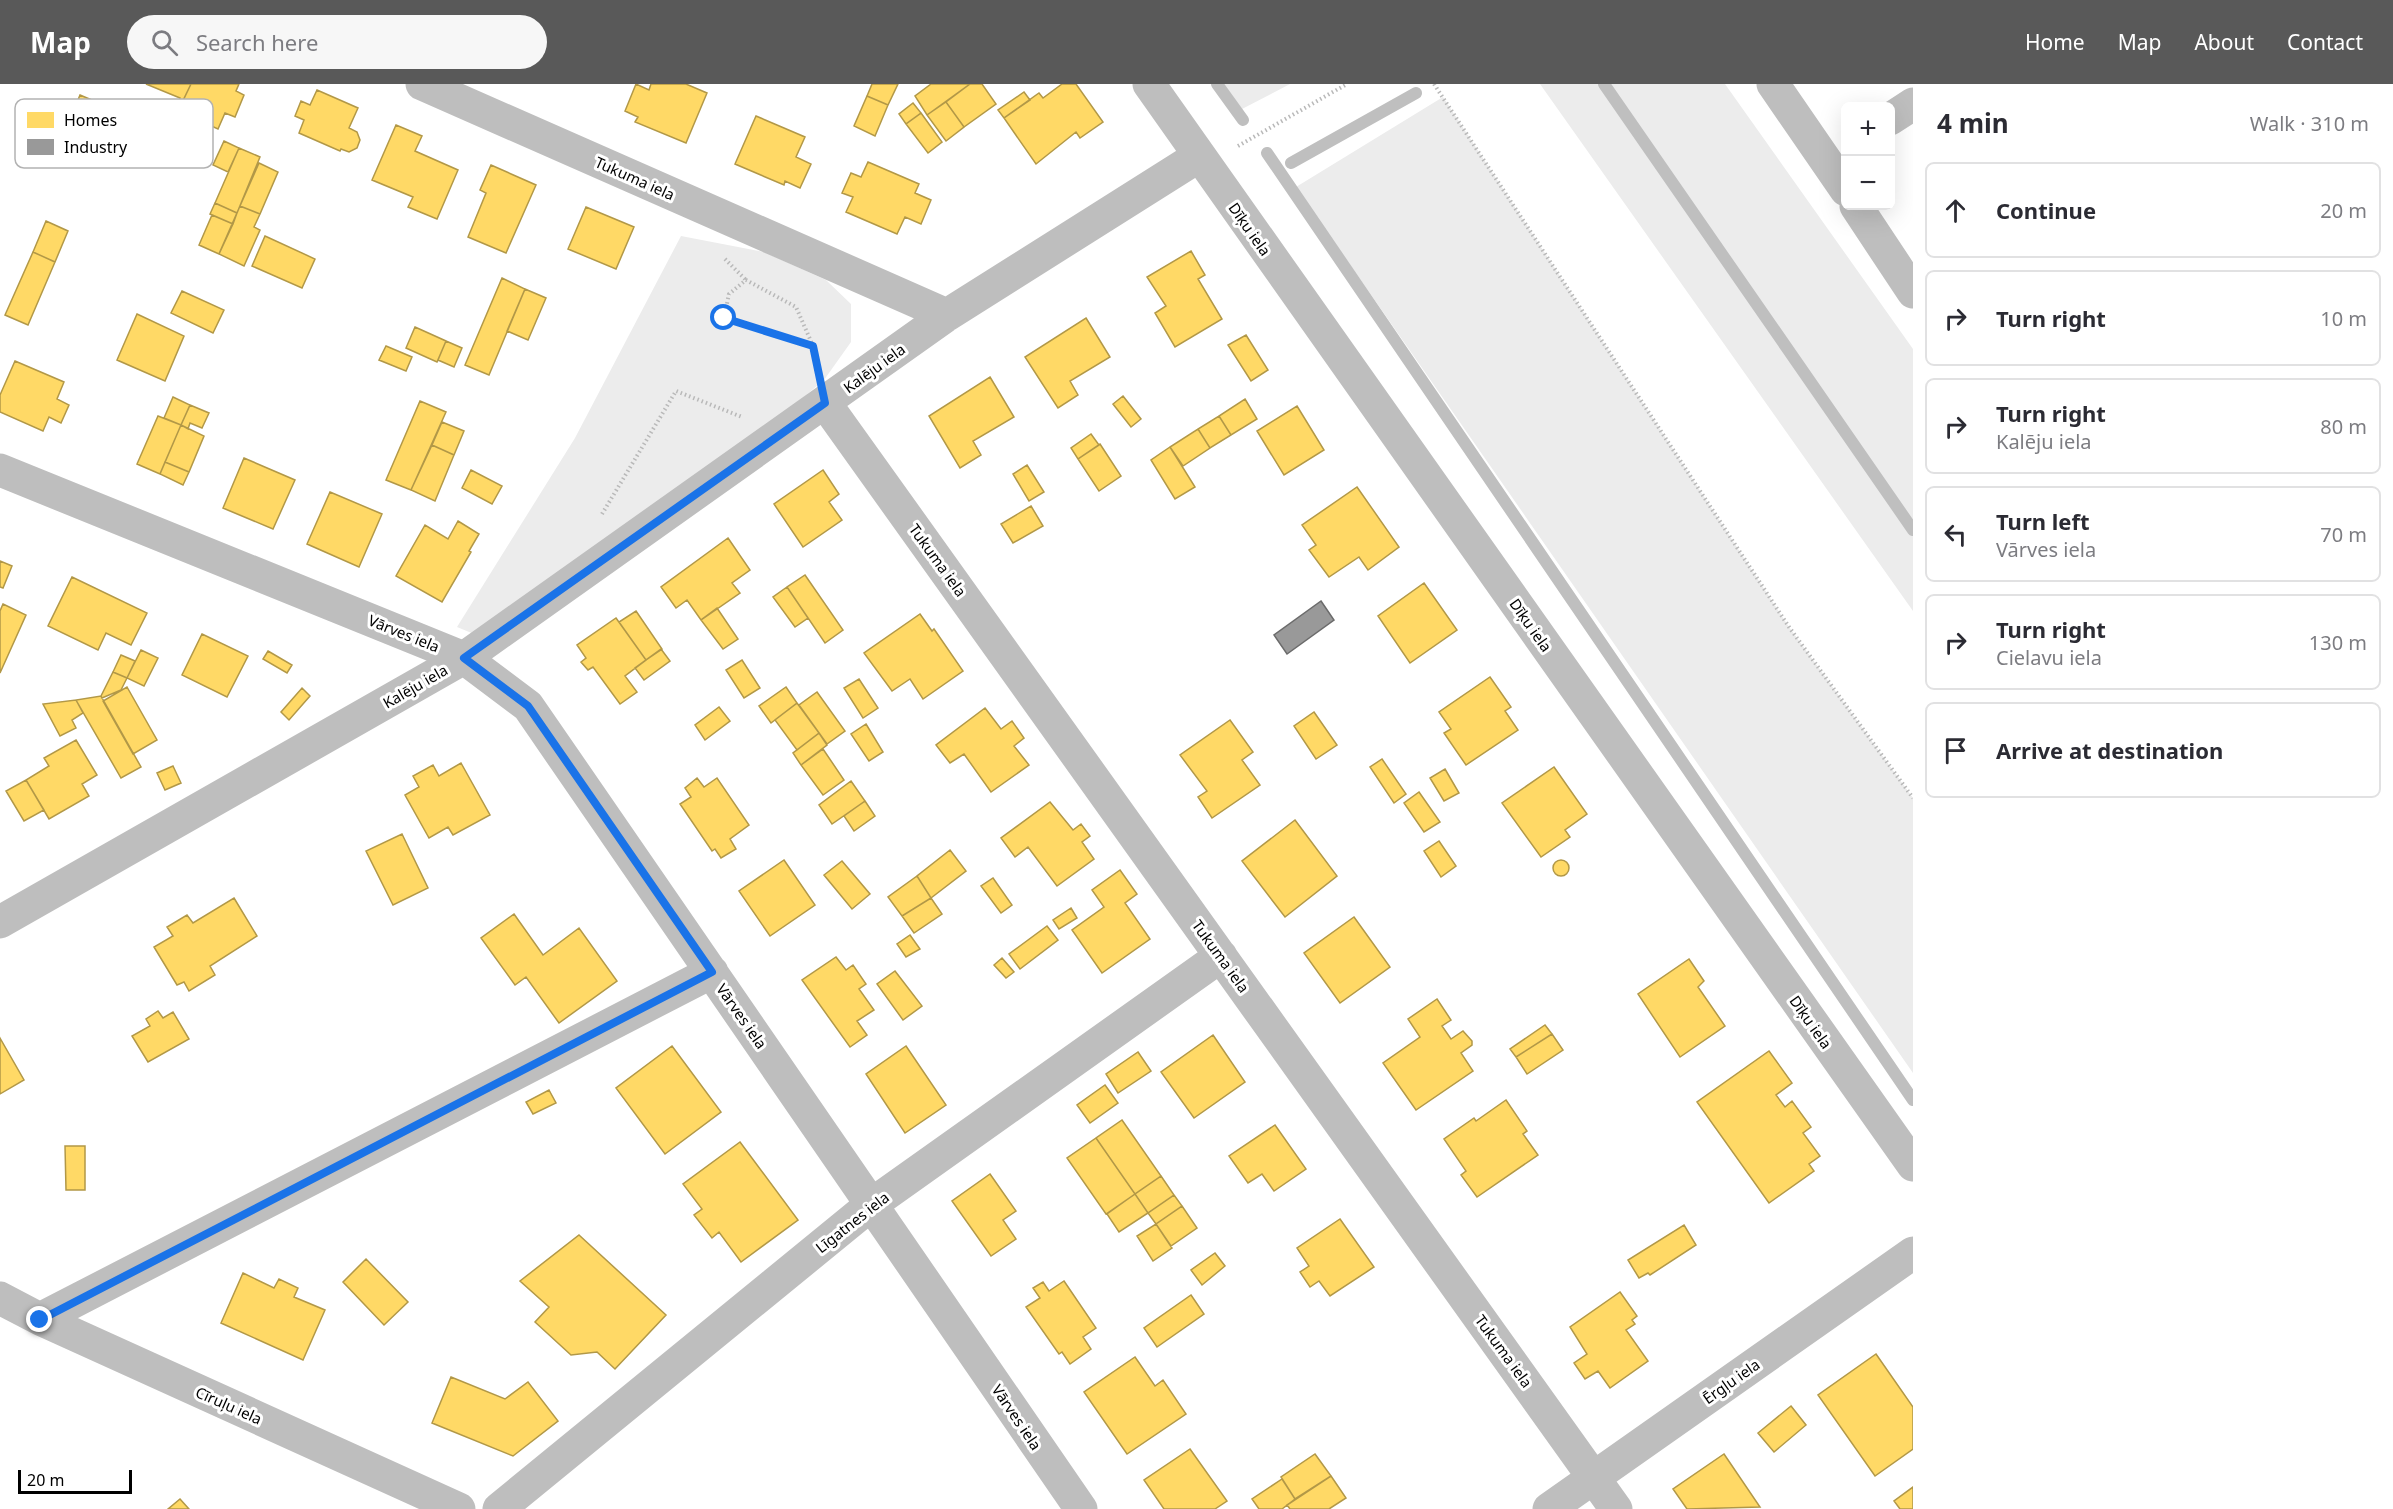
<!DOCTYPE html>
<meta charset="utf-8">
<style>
:root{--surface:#fff;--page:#f7f7f7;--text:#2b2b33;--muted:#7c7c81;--line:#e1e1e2;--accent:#595959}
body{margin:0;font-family:"Noto Sans",sans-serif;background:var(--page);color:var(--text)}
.controls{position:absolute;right:18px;top:18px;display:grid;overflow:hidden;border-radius:9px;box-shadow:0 6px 24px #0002}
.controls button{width:54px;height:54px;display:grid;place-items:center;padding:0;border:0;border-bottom:2px solid var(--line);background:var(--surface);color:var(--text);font:30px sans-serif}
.scale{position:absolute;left:18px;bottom:15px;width:114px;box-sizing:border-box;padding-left:6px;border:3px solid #000;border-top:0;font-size:16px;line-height:21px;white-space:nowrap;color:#000;-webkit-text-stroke:4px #fff;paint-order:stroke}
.stop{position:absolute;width:18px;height:18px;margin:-14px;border:4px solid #1a73e8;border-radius:50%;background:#fff}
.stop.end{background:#1a73e8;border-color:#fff;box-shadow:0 2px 6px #0008}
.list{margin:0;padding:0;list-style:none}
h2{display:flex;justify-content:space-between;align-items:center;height:78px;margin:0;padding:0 24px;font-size:26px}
h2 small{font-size:20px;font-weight:400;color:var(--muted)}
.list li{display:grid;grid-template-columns:39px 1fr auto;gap:18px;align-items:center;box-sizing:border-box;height:96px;margin:0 12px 12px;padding:0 12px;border:2px solid var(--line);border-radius:9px}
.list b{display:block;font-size:22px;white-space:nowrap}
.list p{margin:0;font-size:20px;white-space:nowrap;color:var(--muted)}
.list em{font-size:20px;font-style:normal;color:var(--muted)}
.icon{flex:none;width:33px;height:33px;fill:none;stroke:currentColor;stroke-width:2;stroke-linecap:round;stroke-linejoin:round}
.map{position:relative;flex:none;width:1913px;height:1425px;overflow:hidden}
header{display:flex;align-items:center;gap:36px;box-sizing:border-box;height:84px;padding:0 30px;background:var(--accent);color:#fff}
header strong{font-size:28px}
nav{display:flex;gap:33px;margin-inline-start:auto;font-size:21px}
.search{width:420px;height:54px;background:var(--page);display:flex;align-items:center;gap:15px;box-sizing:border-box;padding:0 21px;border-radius:33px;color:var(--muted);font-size:22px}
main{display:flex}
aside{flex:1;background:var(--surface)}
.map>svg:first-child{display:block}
.green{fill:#ececec}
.homes{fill:#ffd966;stroke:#b29847;stroke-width:1.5}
.industry{fill:#999;stroke:#6b6b6b;stroke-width:1.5}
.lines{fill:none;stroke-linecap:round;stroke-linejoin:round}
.stream{stroke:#bfbfbf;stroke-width:12}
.path{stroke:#b9b9b9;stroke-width:4;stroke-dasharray:1.5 3;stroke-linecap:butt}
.minor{stroke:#bebebe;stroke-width:33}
.route{stroke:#1a73e8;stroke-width:8}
.labels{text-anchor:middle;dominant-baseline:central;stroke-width:6;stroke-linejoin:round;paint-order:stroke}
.street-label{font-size:15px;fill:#000;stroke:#fff}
.key{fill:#fff;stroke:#b2b2b2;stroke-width:1.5}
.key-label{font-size:16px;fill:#000}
</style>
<header>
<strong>Map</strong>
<div class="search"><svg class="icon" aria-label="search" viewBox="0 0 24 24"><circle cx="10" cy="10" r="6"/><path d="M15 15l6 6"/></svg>Search here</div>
<nav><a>Home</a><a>Map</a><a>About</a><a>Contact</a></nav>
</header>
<main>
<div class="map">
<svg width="1913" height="1425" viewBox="0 0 1913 1425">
<rect width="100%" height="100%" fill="#fff"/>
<path class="green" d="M1223 0H1290L1242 25Z
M1540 0H1725L1913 265V527Z
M1443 13 1789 543 1913 714V989L1296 103Z
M681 152 764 168 826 196 851 220V258L824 296 786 328 474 550 457 543 575 354Z"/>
<path class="homes" d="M146 0H191L178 27 176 26 180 14Z
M191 0H239L236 7 244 11 235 33 225 29 218 45 178 27Z
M636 0 649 6 651 0H686L707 9 686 59 635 38 638 33 625 27Z
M872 0H898L888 21 867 12Z
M931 0H970L927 31 915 12Z
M970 0H982L996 20 964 43 946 18Z
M1062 0H1076L1103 38 1080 54 1076 48 1036 80 1004 34 1039 9 1043 14Z
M317 6 358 24 349 44 357 48 360 56 357 64 349 68 341 65 340 67 299 49 304 36 295 32 301 17 310 21Z
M1024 8 1030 16 1004 34 998 26Z
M80 11 132 33 120 65 67 43Z
M867 12 888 21 875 52 854 42Z
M946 18 964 43 946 57 927 31Z
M913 19 921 29 906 40 899 30Z
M921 29 942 58 928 69 906 40Z
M756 32 805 53 796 73 811 80 800 104 785 97 784 101 735 80Z
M396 41 422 52 415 67 458 86 437 135 408 123 413 113 372 96Z
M224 57 239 64 228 88 213 81Z
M239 64 260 73 237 129 215 119Z
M868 78 919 100 915 109 931 116 921 140 905 133 897 150 846 128 853 113 842 109 851 89 861 93Z
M259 79 278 88 260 130 240 122Z
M491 81 536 101 506 169 468 153 486 109 480 106Z
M215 119 237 129 233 140 210 130Z
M240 122 260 130 254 143 260 146 244 182 219 170Z
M586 123 634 143 616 185 568 165Z
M212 131 233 140 219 170 199 161Z
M46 137 68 147 55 178 33 168Z
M265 152 315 175 302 204 252 182Z
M1191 167 1205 191 1198 195 1222 235 1175 263 1155 229 1166 222 1147 193Z
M33 168 55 178 28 241 5 231Z
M502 194 525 205 489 291 465 281Z
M525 205 546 214 528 256 507 247Z
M182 207 224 226 213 249 171 229Z
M137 230 184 252 165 297 117 276Z
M1086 234 1110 273 1070 297 1078 311 1058 324 1025 273Z
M415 243 446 257 437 278 406 264Z
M1246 251 1268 286 1251 297 1228 261Z
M446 257 462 264 454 283 438 276Z
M386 262 412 273 406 287 379 276Z
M15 277 64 298 57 315 69 321 61 339 49 333 43 347 0 328V311Z
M990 293 1014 333 973 357 981 371 960 384 929 332Z
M1123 312 1141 335 1131 343 1113 320Z
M173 313 190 321 181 341 164 334Z
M1245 315 1257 335 1231 351 1219 332Z
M420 317 446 328 411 406 386 396Z
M190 321 209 329 202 344 190 339 188 345 181 341Z
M1297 322 1324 366 1284 391 1257 347Z
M158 332 181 341 160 390 137 380Z
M1219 332 1231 351 1210 364 1198 345Z
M442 338 464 347 454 371 432 361Z
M181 341 204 352 189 388 165 378Z
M1198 345 1210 364 1183 382 1170 363Z
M1091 350 1099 361 1078 375 1071 364Z
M1100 360 1121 392 1099 407 1078 375Z
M432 361 454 371 435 417 411 406Z
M1170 363 1195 403 1175 415 1151 376Z
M244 374 295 396 273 445 223 424Z
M165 378 189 388 183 401 160 390Z
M1027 381 1044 408 1029 417 1013 390Z
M471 386 502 402 492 420 462 404Z
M823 386 839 410 829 418 842 436 803 463 774 420Z
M1357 403 1399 463 1368 486 1359 473 1329 493 1309 466 1316 461 1302 441Z
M330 408 382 430 359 483 307 460Z
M1031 422 1043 442 1013 459 1001 440Z
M458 437 479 450 469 467 471 468 442 518 396 492 425 441 448 455Z
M728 454 750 486 732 499 740 509 701 536 687 516 676 524 661 503Z
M0 477 12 482 3 504 0 503Z
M805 491 843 546 825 559 787 503Z
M72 493 147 529 131 561 106 549 98 566 48 542Z
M1424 499 1457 546 1410 579 1378 532Z
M787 503 808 534 795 543 773 513Z
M3 520 26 531 0 589V527Z
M717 524 738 555 723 565 701 536Z
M636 527 662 565 646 576 619 538Z
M920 530 932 547 934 545 963 587 923 615 910 595 892 607 864 569Z
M616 534 646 576 625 592 637 608 620 620 593 583 588 586 581 578 586 574 577 561Z
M202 550 248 572 227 613 182 591Z
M661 565 670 577 644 596 635 584Z
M141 566 158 574 144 602 127 594Z
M268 567 292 581 287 589 263 575Z
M121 571 135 577 127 594 113 588Z
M742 576 760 604 744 614 726 586Z
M113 588 127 594 121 606 102 614 101 612Z
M1490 593 1511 623 1505 627 1518 646 1466 681 1444 649 1451 645 1439 628Z
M859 595 878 624 863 634 844 604Z
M127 603 157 656 133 670 103 617Z
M786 603 797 619 771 639 759 622Z
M302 604 310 612 289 636 281 628Z
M817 608 845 647 827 660 799 621Z
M101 612 141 683 121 694 76 616Z
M76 616 83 629 72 636 76 644 60 652 43 620Z
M797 619 819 649 797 666 775 636Z
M719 623 730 637 705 656 695 641Z
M985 624 1001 645 1012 637 1024 654 1014 662 1029 681 991 708 964 670 950 679 936 661Z
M1314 628 1337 661 1316 675 1294 642Z
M1230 636 1253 668 1242 676 1260 701 1212 734 1198 713 1207 707 1180 671Z
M866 640 883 668 869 677 851 650Z
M819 649 827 661 801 681 793 669Z
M76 656 97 691 82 700 89 712 49 735 26 696 49 682 44 674Z
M823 665 844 696 823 711 801 681Z
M1382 675 1406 710 1394 719 1370 683Z
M461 679 490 731 453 751 448 743 429 754 405 711 419 703 413 692 433 681 439 692Z
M173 682 181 699 165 706 157 689Z
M1554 683 1587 730 1565 746 1570 753 1541 773 1502 719Z
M1445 685 1459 709 1444 717 1430 694Z
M697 694 704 703 717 694 749 741 730 755 736 765 721 774 715 765 712 767 680 720 691 713 685 704Z
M26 696 44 726 24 737 6 707Z
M851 697 865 717 832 740 819 721Z
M1419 708 1440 738 1424 748 1404 719Z
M865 717 875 732 854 747 844 732Z
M1050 718 1073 746 1081 740 1090 752 1082 758 1094 775 1057 802 1028 763 1015 773 1001 754Z
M1295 736 1337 792 1285 833 1242 777Z
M402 750 428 804 393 821 366 767Z
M1439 757 1456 782 1441 793 1424 767Z
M950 766 966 787 931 814 917 792Z
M784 776 815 821 770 852 739 807Z
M1553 784a8 8 0 1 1 16 0a8 8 0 1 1-16 0Z
M842 777 870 810 852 825 824 791Z
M1120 786 1137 810 1125 819 1150 855 1102 889 1072 846 1104 823 1092 806Z
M917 792 931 814 902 832 888 813Z
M993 794 1012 821 1001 829 981 802Z
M234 814 257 852 210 882 215 891 189 907 184 898 177 901 154 863 173 852 167 843 187 831 193 839Z
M931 814 942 830 914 849 902 832Z
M1071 824 1077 834 1059 845 1053 836Z
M514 830 543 871 579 844 617 897 559 939 526 893 515 901 481 854Z
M1354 833 1390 883 1340 919 1304 869Z
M1047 842 1058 856 1020 885 1009 870Z
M910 851 920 865 906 873 897 860Z
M836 873 846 886 853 881 866 900 859 905 874 926 857 937 867 951 850 963 802 896Z
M1002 874 1014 888 1006 894 994 881Z
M1689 875 1704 897 1698 903 1725 942 1680 973 1638 910Z
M895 887 922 922 903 936 877 900Z
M1437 915 1451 936 1442 942 1451 955 1463 947 1472 957V961L1461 969 1473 987 1416 1026 1383 979 1420 953 1408 935Z
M158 927 163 934 173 928 189 955 148 978 132 952 150 942 146 935Z
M1545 941 1552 950 1516 973 1510 965Z
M1552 950 1563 966 1527 990 1516 973Z
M1213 951 1245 998 1194 1034 1161 988Z
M0 954 24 996 0 1010Z
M672 962 721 1028 665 1070 616 1004Z
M906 962 946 1021 905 1049 866 990Z
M1769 967 1792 999 1776 1011 1785 1023 1792 1017 1811 1043 1803 1049 1820 1072 1809 1080 1814 1087 1769 1119 1697 1018Z
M1138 968 1151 987 1118 1009 1106 990Z
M1105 1001 1118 1019 1090 1039 1077 1021Z
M549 1006 556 1019 533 1030 526 1018Z
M1506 1016 1527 1047 1523 1050 1538 1071 1477 1113 1461 1091 1466 1087 1444 1055 1474 1034 1476 1037Z
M1122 1036 1161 1092 1135 1110 1096 1054Z
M1275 1041 1306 1085 1274 1107 1262 1090 1248 1099 1229 1072Z
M1096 1054 1135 1110 1106 1130 1067 1074Z
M740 1058 798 1136 741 1178 719 1148 712 1154 694 1131 702 1125 683 1100Z
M65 1062H85V1106H66Z
M990 1090 1016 1127 1003 1136 1016 1155 991 1172 952 1117Z
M1161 1092 1174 1111 1148 1129 1135 1110Z
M1135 1110 1148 1129 1119 1148 1107 1130Z
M1174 1111 1182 1122 1156 1140 1148 1129Z
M1182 1122 1197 1144 1171 1162 1156 1140Z
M1340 1135 1374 1183 1330 1212 1319 1197 1310 1203 1300 1188 1309 1182 1297 1164Z
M1156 1140 1172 1164 1153 1177 1137 1152Z
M1684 1141 1696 1161 1650 1191 1648 1189 1639 1194 1628 1176Z
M579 1151 666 1231 615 1285 597 1268 571 1271 535 1238 549 1223 520 1197Z
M1215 1169 1225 1182 1202 1201 1191 1186Z
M366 1175 408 1218 384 1241 343 1198Z
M243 1189 274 1204 279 1195 298 1204 294 1213 325 1226 303 1276 221 1239Z
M1064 1197 1096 1244 1083 1253 1091 1265 1070 1280 1062 1268 1059 1270 1026 1223 1040 1214 1033 1204 1043 1198 1049 1207Z
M1620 1208 1637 1232 1632 1236 1635 1240 1626 1246 1648 1277 1610 1304 1598 1287 1585 1295 1574 1279 1587 1270 1570 1243Z
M1191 1211 1204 1230 1157 1263 1144 1244Z
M1876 1270 1913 1323V1365L1875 1392 1818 1311Z
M1135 1273 1155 1302 1163 1296 1186 1330 1127 1370 1084 1308Z
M451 1293 505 1315 528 1298 558 1337 513 1372 432 1339Z
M1791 1322 1806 1341 1774 1368 1758 1349Z
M1190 1365 1227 1417 1215 1425H1164L1144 1396Z
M1315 1370 1331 1392 1295 1415 1281 1393Z
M1724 1370 1760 1423 1687 1425 1673 1405Z
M1331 1392 1346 1414 1329 1425H1290L1287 1421Z
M1282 1395 1295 1415 1282 1425H1259L1252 1415Z
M1913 1403V1425H1900L1894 1417Z
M180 1415 189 1425H168Z"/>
<path class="industry" d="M1321 517 1334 536 1287 570 1274 551Z"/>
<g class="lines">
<path class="stream" d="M1217 0 1243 36
M1604 0 1913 446
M1267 69 1913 1016
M1291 79 1416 9"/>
<path class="path" d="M1434 0 1789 543 1913 714
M1238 62 1347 0
M725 175 746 196
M813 262 724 234 729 210 746 196 796 223 813 262 817 279
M602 430 676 307 742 333"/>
<path class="minor" d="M422 0 947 231
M1149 0 1913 1081
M1773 0 1846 106
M1890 35 1913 20
M1856 122 1913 208
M825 319 1616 1425
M0 386 464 574 528 622 1081 1425
M0 838 464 574 947 231 1199 72
M0 1214 40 1235 459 1425
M40 1235 712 888
M499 1425 872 1120 1221 872
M1549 1425 1913 1169"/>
</g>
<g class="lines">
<path class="route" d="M40 1236 712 888 528 622 464 574 825 319 813 262 724 234"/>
</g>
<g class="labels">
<g class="street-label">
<text transform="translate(635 94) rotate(24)">Tukuma iela</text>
<text transform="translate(1250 145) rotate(55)">Dīķu iela</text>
<text transform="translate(874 284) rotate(-36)">Kalēju iela</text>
<text transform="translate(938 476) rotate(54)">Tukuma iela</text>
<text transform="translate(1531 541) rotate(55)">Dīķu iela</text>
<text transform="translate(404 549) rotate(22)">Vārves iela</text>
<text transform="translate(415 602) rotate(-30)">Kalēju iela</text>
<text transform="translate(1221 872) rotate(54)">Tukuma iela</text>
<text transform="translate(742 932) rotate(55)">Vārves iela</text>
<text transform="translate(1811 938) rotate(55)">Dīķu iela</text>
<text transform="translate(852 1138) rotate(-38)">Līgatnes iela</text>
<text transform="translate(1504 1267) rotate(54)">Tukuma iela</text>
<text transform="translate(1731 1297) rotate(-35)">Ērgļu iela</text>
<text transform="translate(229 1321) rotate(24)">Cīruļu iela</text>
<text transform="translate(1017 1333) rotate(56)">Vārves iela</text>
</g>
</g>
<rect x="15" y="15" width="198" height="69" rx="9" class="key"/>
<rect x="27" y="28" width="27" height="16" fill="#ffd966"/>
<rect x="27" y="55" width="27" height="16" fill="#999"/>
<g class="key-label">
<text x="64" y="42">Homes</text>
<text x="64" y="69">Industry</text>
</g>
</svg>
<div class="controls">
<button>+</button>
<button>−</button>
</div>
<div class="scale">20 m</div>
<div class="stop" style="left:724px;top:234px"></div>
<div class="stop end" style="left:40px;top:1236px"></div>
</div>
<aside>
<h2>4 min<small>Walk · 310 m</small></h2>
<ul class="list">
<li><svg class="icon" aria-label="ahead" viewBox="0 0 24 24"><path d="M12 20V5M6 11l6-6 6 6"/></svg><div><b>Continue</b></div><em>20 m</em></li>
<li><svg class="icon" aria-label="right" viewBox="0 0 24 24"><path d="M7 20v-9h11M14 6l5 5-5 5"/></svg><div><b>Turn right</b></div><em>10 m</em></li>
<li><svg class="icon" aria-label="right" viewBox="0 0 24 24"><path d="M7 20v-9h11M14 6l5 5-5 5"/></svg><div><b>Turn right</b><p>Kalēju iela</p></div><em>80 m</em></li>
<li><svg class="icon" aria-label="left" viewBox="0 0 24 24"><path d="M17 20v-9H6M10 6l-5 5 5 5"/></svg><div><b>Turn left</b><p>Vārves iela</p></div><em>70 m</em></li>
<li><svg class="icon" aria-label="right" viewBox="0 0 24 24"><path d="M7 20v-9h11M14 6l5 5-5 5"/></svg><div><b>Turn right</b><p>Cielavu iela</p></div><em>130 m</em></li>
<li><svg class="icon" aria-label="arrive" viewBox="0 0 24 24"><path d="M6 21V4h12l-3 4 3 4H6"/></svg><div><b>Arrive at destination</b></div></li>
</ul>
</aside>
</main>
